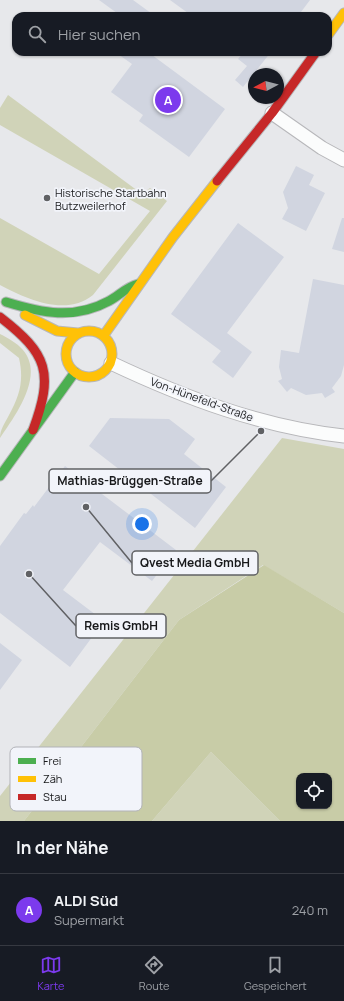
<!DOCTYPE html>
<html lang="de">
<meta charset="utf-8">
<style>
:root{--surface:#171b24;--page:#242831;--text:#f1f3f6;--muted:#9ea1a6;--line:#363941;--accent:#7c3aed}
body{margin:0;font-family:Manrope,sans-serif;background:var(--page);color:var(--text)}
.controls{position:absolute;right:12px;bottom:12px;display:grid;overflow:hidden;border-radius:8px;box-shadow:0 1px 3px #0004}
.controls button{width:36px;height:36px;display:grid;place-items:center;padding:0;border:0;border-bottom:1px solid var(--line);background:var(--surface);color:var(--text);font:20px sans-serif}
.compass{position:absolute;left:248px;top:68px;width:36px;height:36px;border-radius:50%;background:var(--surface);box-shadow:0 1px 3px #0004;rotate:263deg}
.you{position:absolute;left:142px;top:524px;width:14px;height:14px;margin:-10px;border:3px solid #fff;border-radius:50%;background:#1a73e8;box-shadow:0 0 0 6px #1a73e833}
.badge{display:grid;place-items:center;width:26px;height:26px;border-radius:50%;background:var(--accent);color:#fff;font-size:13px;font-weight:700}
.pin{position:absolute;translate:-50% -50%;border:2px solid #fff;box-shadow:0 1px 4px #0006}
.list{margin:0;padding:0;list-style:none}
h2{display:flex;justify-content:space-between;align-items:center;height:52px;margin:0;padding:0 16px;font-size:17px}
h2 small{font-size:13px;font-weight:400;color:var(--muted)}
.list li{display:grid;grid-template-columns:26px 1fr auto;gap:12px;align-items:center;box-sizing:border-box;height:72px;padding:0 16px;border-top:1px solid var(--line)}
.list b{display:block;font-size:15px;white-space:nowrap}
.list p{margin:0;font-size:13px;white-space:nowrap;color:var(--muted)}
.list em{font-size:13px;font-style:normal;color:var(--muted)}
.icon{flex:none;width:22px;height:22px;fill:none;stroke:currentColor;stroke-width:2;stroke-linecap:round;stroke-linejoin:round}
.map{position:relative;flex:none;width:344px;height:821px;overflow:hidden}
.search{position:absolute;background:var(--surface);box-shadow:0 1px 3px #0004;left:12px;right:12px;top:12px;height:44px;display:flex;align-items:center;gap:10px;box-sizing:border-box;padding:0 14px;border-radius:12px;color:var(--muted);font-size:15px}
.sheet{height:124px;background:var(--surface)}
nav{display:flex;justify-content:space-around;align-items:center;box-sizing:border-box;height:56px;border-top:1px solid var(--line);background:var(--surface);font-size:11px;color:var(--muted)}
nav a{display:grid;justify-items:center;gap:2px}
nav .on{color:var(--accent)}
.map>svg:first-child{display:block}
.green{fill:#d0d3b8}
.forest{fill:#c8cca7;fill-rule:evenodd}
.building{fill:#d1d5e0}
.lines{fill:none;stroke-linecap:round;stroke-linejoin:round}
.street-casing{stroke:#b7b7ba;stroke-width:15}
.fast-casing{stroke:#b7b7ba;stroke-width:11}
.slow-casing{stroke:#b7b7ba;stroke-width:11}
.jam-casing{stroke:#b7b7ba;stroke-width:11}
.street{stroke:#fbfcfc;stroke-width:13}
.fast{stroke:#4caf50;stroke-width:9}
.slow{stroke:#ffc107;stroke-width:9}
.jam{stroke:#c62828;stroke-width:9}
.poi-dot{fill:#606164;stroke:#f2f4fa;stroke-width:1.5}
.labels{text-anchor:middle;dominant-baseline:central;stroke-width:3.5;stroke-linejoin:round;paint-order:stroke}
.poi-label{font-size:11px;fill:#18191b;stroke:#f2f4fa;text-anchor:start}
.street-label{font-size:11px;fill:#18191b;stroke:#f2f4fa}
.key{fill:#f2f4fa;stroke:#b1b2b7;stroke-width:1}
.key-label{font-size:11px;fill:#18191b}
.leader{fill:none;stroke:#606164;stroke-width:1.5}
.callout-dot{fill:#606164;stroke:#f2f4fa;stroke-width:1.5}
.callout{fill:#f2f4fa;stroke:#606164;stroke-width:1.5}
.callout-label{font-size:12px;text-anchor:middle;font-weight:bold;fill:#18191b}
</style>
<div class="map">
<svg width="344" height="821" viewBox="0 0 344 821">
<rect width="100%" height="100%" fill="#e7e8eb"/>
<path class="green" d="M8 95 142 194 150 188 167 201 93 295C66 317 26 299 0 285V218L99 274 150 211 0 125V108Z
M0 334C8 338 17 343 23 350 45 376 15 416 0 438 0 429 5 423 9 415 20 395 24 380 19 358L0 343Z
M282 438 344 449V613L263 565 179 620 24 821H0V796Z
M211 752 280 821H152Z"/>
<path class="forest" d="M264 565 344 613V821H280L211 752 152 821H24L179 620ZM299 776H329V806H299Z"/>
<path class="building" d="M99 0H133L155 16H121Z
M170 0H310L298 16H192Z
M115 52H148L225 109 189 157 139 121 143 115 111 92 132 64Z
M244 52H271L243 87 235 80 247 66 238 59Z
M296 166 314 175 309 185 325 193 306 231 282 219 288 208 283 192Z
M342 218H344V252L332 249Z
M238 223 284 257 227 333 252 352 233 378 212 362 221 351 171 314Z
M313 279 344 285V365L341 376 332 388 335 392 325 398 322 393 306 395 291 388 287 392 278 381 282 379 279 367 281 350 299 353Z
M110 418 169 419 195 439 184 454 226 487 195 528 89 446Z
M65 466 176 550 152 581 100 542 63 590 104 621 70 667 0 613V546L24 513 26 514 33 505 34 507Z
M0 643 22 660 0 690Z"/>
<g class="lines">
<g class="street-casing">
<path id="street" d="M272 113 322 148 344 160
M111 363C185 398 262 427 344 436"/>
</g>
<g class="fast-casing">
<path id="fast" d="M6 302C42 313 74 320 109 301 119 296 126 287 138 284
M0 476 75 372"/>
</g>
<g class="slow-casing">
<path id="slow" d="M328 35 344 13
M25 315 57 331 78 333
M66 354a23 23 0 1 1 46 0a23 23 0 1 1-46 0Z
M104 335 173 237 217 181"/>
</g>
<g class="jam-casing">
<path id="jam" d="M217 181 272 113 316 52
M0 317C48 354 54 373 33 430"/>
</g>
<use href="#street" class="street"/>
<use href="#fast" class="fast"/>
<use href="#slow" class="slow"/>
<use href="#jam" class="jam"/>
</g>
<circle class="poi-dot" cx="47" cy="198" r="4"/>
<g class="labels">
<g class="poi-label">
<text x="55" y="192">Historische Startbahn<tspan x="55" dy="13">Butzweilerhof</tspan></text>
</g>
<g class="street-label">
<text transform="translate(202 399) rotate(20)">Von-Hünefeld-Straße</text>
</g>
</g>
<rect x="10" y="747" width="132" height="64" rx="6" class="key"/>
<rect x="18" y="758" width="18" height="6" fill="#4caf50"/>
<rect x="18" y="776" width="18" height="6" fill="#ffc107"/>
<rect x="18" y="794" width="18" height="6" fill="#c62828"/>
<g class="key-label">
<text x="43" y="765">Frei</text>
<text x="43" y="783">Zäh</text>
<text x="43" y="801">Stau</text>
</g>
<path class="leader" d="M261 431L211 481M86 507L132 563M29 574L76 626"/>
<g class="callout-dot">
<circle cx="261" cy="431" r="4"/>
<circle cx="86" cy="507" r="4"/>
<circle cx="29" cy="574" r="4"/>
</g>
<g class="callout">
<rect x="49" y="469" width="162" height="24" rx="4"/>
<rect x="132" y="551" width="126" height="24" rx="4"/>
<rect x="76" y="614" width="90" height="24" rx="4"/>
</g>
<g class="callout-label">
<text x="130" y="485">Mathias-Brüggen-Straße</text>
<text x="195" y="567">Qvest Media GmbH</text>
<text x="121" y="630">Remis GmbH</text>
</g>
</svg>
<div class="controls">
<button><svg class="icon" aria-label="locate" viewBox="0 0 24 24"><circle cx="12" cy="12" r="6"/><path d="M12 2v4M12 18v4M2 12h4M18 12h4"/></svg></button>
</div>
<svg class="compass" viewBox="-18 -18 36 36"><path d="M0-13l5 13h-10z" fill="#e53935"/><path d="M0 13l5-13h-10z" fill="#9ea1a6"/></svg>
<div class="you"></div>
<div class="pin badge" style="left:168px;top:100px">A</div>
<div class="search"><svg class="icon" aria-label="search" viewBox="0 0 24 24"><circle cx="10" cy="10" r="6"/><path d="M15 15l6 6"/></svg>Hier suchen</div>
</div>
<section class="sheet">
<h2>In der Nähe<small></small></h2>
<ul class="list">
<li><span class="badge">A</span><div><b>ALDI Süd</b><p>Supermarkt</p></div><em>240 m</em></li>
</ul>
</section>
<nav>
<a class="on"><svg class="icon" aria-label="map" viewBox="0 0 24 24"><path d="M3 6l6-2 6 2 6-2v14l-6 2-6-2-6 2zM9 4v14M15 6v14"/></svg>Karte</a>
<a><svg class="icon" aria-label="directions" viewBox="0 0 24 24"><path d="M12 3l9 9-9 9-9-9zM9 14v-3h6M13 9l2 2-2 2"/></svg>Route</a>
<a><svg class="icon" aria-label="saved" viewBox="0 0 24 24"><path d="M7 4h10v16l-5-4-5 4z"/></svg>Gespeichert</a>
</nav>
